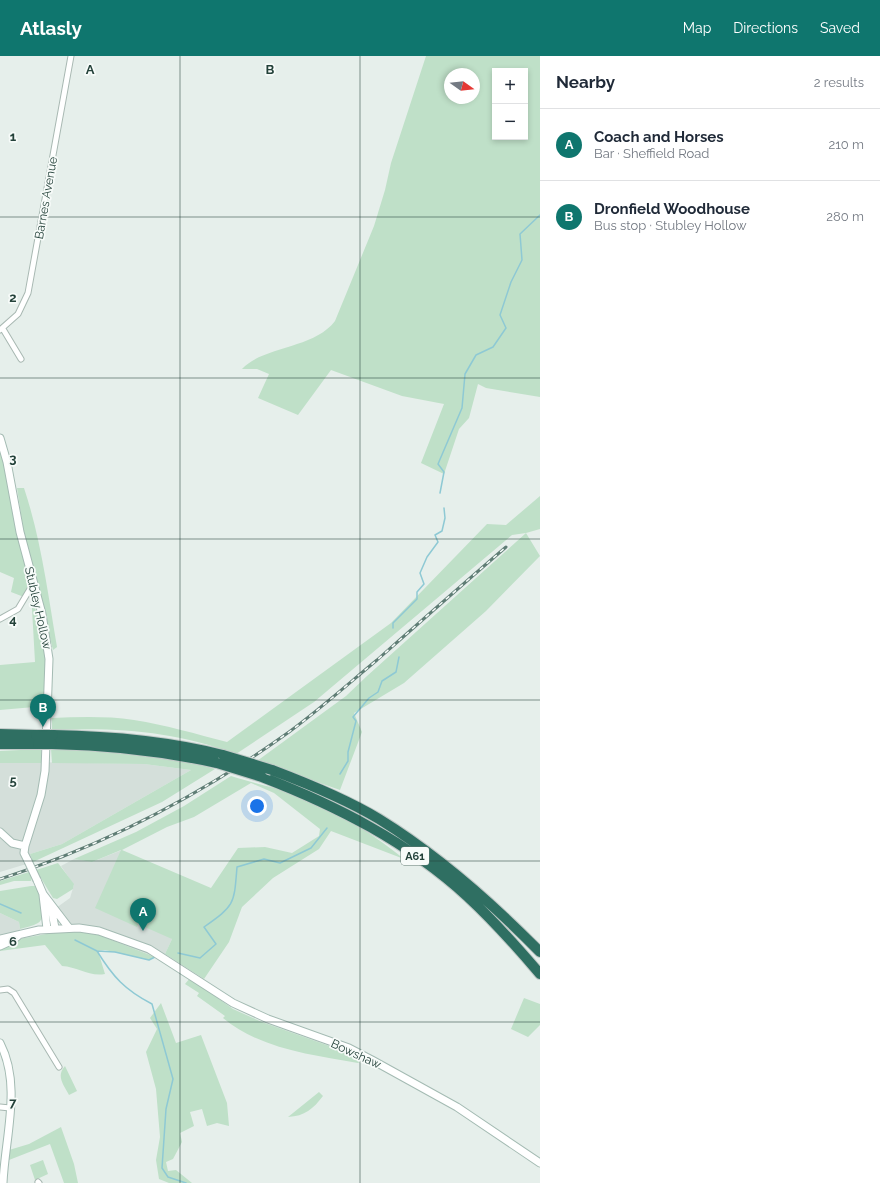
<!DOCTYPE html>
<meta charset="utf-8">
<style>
:root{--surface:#fff;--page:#f2f2f3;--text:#1f2937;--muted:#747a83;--line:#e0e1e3;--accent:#0f766e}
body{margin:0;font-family:Raleway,sans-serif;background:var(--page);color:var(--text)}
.controls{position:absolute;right:12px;top:12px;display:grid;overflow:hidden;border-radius:0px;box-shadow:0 2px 6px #0003}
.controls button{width:36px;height:36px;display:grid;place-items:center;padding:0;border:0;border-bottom:1px solid var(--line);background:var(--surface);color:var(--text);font:20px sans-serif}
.compass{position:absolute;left:444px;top:12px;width:36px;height:36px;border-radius:50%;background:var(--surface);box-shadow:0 2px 6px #0003;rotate:105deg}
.you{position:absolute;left:257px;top:750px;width:14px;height:14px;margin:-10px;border:3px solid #fff;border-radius:50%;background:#1a73e8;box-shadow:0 0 0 6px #1a73e833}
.badge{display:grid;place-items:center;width:26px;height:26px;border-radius:50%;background:var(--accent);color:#fff;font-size:13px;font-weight:700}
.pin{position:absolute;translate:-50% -33px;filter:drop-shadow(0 1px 2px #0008)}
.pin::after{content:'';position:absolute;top:21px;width:14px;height:12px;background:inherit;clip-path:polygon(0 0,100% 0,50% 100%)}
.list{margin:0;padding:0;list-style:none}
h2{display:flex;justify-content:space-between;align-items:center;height:52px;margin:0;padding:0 16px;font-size:17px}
h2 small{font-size:13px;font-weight:400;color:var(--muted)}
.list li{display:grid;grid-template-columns:26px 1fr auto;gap:12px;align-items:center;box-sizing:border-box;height:72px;padding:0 16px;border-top:1px solid var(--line)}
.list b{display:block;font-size:15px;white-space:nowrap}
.list p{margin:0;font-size:13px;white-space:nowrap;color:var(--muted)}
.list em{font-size:13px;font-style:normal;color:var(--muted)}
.map{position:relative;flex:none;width:540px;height:1127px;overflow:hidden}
header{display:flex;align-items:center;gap:24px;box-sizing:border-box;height:56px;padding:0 20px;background:var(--accent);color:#fff}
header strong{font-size:19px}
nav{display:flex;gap:22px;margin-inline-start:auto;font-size:14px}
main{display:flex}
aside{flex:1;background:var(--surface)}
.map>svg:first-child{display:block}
.built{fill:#d4dfda}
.green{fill:#bfe0c8;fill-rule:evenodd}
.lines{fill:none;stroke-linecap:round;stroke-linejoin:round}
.stream{stroke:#8ec9d4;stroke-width:1.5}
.street-casing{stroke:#a8b8b2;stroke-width:7}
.secondary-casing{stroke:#a4bbb3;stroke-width:9}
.highway-casing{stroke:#c2cac8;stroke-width:12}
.street{stroke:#fff;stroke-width:5}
.secondary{stroke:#fff;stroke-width:7}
.highway{stroke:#2f6f62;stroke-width:10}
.rail-casing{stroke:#5f7d75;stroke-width:3}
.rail{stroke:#f7fbf9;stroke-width:1.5;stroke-dasharray:4.5;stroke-linecap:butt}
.secondary-bridge-casing{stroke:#a4bbb3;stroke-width:9;stroke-linecap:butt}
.highway-bridge-casing{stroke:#c2cac8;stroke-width:12;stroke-linecap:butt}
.secondary-bridge{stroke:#fff;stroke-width:7}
.highway-bridge{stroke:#2f6f62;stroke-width:10}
.grid{fill:none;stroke:#24423a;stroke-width:1;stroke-opacity:0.55}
.labels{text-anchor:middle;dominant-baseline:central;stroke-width:3.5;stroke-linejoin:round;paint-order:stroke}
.shield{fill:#f7fbf9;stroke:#637a73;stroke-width:1}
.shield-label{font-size:11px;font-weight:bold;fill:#24423a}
.street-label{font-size:12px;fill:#24423a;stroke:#f7fbf9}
.grid-label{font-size:13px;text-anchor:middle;font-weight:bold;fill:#24423a;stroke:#f7fbf9;stroke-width:3.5;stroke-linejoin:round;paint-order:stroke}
</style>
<header>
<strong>Atlasly</strong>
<nav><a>Map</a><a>Directions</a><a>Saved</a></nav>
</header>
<main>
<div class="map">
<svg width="540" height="1127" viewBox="0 0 540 1127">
<rect width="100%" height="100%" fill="#e6efeb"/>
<path class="built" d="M29 706 144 708 191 714 62 788 30 798 33 806 0 816V707Z
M122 794 172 883 165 898 155 901 99 879 68 874 56 852 70 842 74 829 61 810 74 803 92 806Z
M0 857 19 866 20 873 19 883 0 892Z"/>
<path class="green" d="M426 0H540V341L486 332 478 328 469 362 459 373 444 418 421 407 444 348 402 340 331 314 298 359 258 342 269 318 257 313H242C263 290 314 293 335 265L374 170 385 134 391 107ZM495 15H525V81H495ZM450 18H474V42H450Z
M0 392 30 522 24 541 11 536 14 522 0 516Z
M17 432H24C41 483 48 538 57 591L53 594 24 478Z
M540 440V473L526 477 540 500 486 555 404 627 354 657 362 676 340 734 257 705 346 640 367 620 526 477 512 479 314 646 236 698C174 675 118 671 52 674V662C79 661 107 660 134 664 166 669 196 678 227 686L391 567 487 468 506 469Z
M31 535 46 595 44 642 34 651 0 654V609L35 606Z
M41 693 42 707H0V695Z
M51 693C106 694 163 695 215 713L162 746 33 806 30 798 62 788 191 714 144 708 52 707Z
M231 720C246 725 260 728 275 732 323 747 366 772 404 803L331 775 319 793 273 822 242 851 229 886 204 923 165 898 172 883 138 868 137 871 95 852 121 794 92 806 74 803 136 776 184 750ZM251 727 274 737 320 773 319 780 292 797 265 791 238 792 211 832 122 794 167 771 194 761Z
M58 807 74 828 73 833 57 843 53 842 36 814Z
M29 816 32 821 31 825H14L0 829V825Z
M31 830H35C41 839 49 859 38 867 33 870 26 871 20 873L19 866 0 857V835Z
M68 874 99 879 155 901 149 904 105 894 98 895 105 918C89 921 78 911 62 910L45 889 0 895V892L19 883Z
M190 922 233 953 262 966 349 997 363 1004 358 1007C312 999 260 993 223 962L225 960 197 940 199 937 185 928Z
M524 942 540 948V969L528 981 511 973Z
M161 947 176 987 201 979 227 1047 229 1070 217 1067 207 1070 202 1053 190 1056 194 1070 180 1077 182 1086 173 1103 166 1106 168 1115 176 1114 192 1127H169L159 1123 156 1104 160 1081 156 1033 146 996 157 973 150 962Z
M65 1010 77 1035 69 1039C63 1028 56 1020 65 1010Z
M319 1036 323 1040C313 1053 305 1060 288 1061Z
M61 1071 74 1108 78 1127H64L50 1088 9 1104V1094L29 1088Z
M43 1104 48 1118 35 1124 30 1109Z"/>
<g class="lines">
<path class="stream" d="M440 437 444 416 438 408 462 352 465 318 476 299 493 291 506 272 500 259 511 226 522 204 520 178 540 159
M393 572V567L417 543V536L424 528 420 517 427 501 438 486 435 479 442 475 445 462 444 452
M340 718 348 705V696L356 665 353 661 369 642 378 636 382 625 396 616 399 601
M0 848 21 857
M75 884 97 895 115 896 149 904 155 901
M97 895C113 921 125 934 152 948L173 1023 166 1053 162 1112 168 1121 186 1127
M178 897 200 902 216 888 204 871C235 849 234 849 237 811L264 803 280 807 311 792 327 772"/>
<g class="street-casing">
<path id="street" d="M3 273 21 303
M0 274 18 258 28 237 71 0
M0 563 18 553 33 528
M0 934 8 933 14 937 59 1011
M0 1051 10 1052
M38 1126 39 1127"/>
</g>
<g class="secondary-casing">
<path id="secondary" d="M0 382 7 406 20 476 42 558 49 603 45 715 41 739 25 790 24 797 28 805
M0 776 12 787 25 790
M37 824 43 838 69 872
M43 839 47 873
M51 851 55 872
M0 883 39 874 79 872 99 875 149 893 233 947 268 963 349 992 372 1004 457 1051 540 1107
M0 890 13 884 19 879
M0 987C22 1029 5 1081 3 1127"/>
</g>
<g class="highway-casing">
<path id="highway" d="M0 678 36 679
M53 679C111 680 167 685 223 699
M0 688H38
M52 688C108 689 162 695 217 707
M272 714C309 728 346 743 379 763 439 800 491 846 540 896
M262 721C337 750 408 786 468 841 494 865 517 891 540 918"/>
</g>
<use href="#street" class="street"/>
<use href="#secondary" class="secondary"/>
<use href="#highway" class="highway"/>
<g class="rail-casing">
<path id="rail" d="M0 823C103 790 201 739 289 676 319 654 348 628 377 604 420 566 463 528 506 491"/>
</g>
<use href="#rail" class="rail"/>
<g class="secondary-bridge-casing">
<path id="secondary-bridge" d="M28 805 37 824"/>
</g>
<g class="highway-bridge-casing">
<path id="highway-bridge" d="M36 679H53
M38 688H52
M223 699 272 714
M217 707 262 721"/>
</g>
<use href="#secondary-bridge" class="secondary-bridge"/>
<use href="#highway-bridge" class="highway-bridge"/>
</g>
<path class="grid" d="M180 0V1127M360 0V1127M0 161H540M0 322H540M0 483H540M0 644H540M0 805H540M0 966H540"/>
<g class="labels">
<rect class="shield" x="401" y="791" width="28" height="18" rx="3"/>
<g class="shield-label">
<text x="415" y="800">A61</text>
</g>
<g class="street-label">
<text transform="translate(46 142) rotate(-80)">Barnes Avenue</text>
<text transform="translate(38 552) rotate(77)">Stubley Hollow</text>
<text transform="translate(356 998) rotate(25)">Bowshaw</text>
</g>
</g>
<g class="grid-label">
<text x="90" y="18">A</text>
<text x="270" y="18">B</text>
<text x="13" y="85">1</text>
<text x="13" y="246">2</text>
<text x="13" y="407">3</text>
<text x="13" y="568">4</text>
<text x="13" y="729">5</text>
<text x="13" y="890">6</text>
<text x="13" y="1051">7</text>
</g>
</svg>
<div class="controls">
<button>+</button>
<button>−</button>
</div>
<svg class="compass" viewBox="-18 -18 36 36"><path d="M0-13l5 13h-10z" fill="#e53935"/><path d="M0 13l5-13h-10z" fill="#747a83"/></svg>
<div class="you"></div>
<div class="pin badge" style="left:143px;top:875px">A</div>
<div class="pin badge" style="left:43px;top:671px">B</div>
</div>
<aside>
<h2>Nearby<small>2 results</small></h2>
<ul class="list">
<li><span class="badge">A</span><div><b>Coach and Horses</b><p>Bar · Sheffield Road</p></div><em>210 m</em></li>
<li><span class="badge">B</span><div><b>Dronfield Woodhouse</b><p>Bus stop · Stubley Hollow</p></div><em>280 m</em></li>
</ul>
</aside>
</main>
